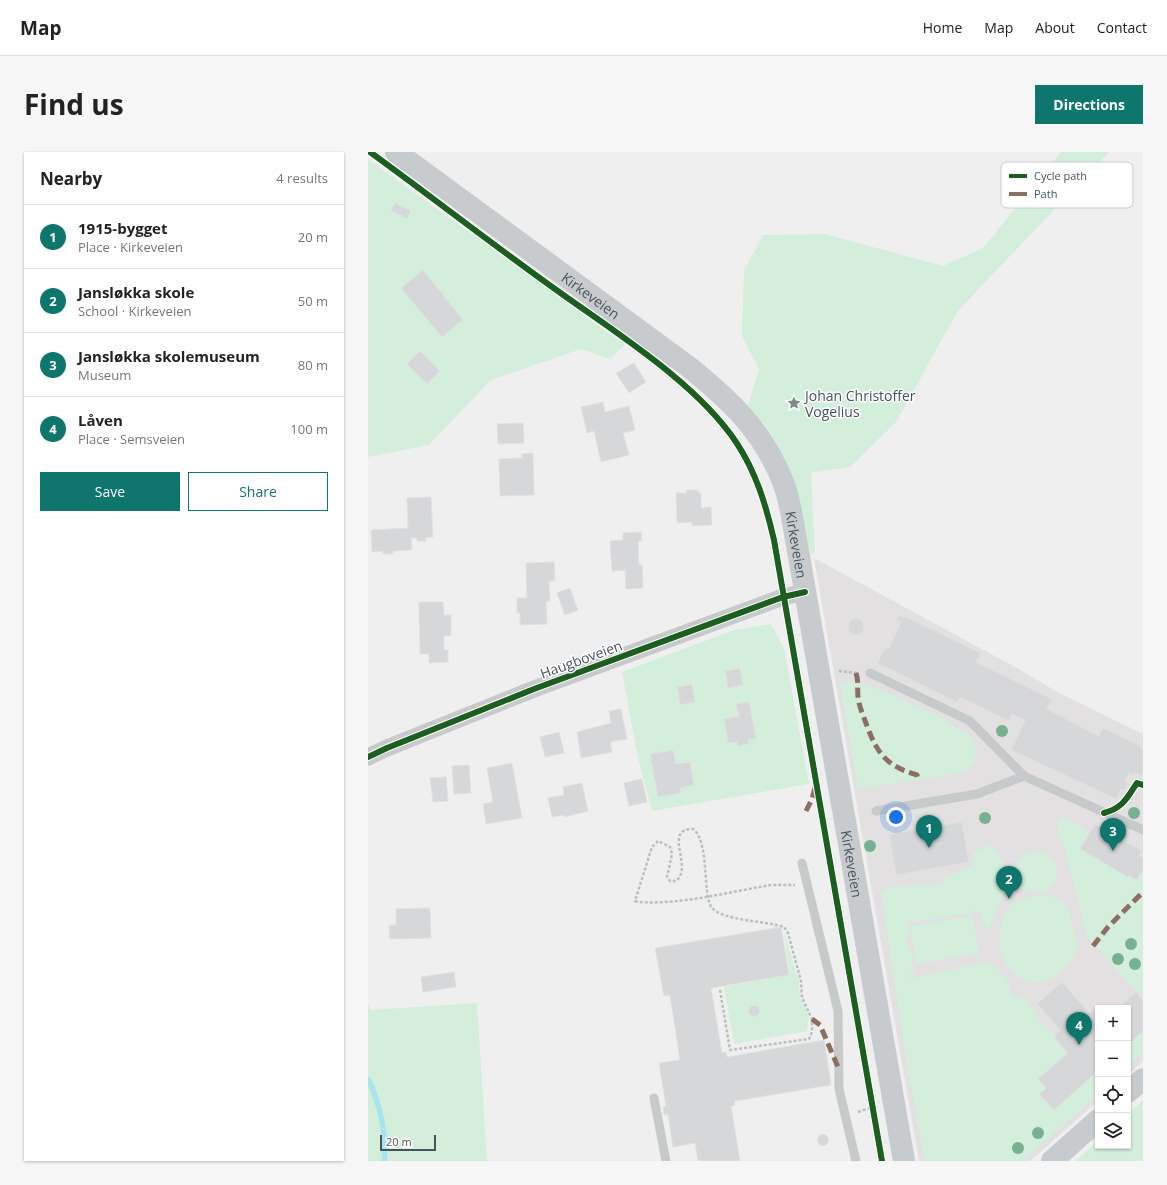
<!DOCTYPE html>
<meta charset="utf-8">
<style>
:root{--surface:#fff;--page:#f6f6f6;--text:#222;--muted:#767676;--line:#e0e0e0;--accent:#0f766e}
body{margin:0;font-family:"Open Sans",sans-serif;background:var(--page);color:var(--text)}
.controls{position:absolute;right:12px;bottom:12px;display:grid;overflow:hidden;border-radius:0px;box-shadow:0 1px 3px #0004}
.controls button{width:36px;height:36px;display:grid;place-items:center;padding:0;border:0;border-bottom:1px solid var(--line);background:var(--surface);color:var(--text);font:20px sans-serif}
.scale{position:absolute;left:12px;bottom:10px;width:56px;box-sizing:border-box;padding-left:4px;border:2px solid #46535c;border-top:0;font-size:11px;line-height:14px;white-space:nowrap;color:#46535c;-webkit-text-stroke:3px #fff;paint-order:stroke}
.you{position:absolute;left:528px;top:665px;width:14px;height:14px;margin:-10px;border:3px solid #fff;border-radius:50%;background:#1a73e8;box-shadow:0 0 0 6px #1a73e833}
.badge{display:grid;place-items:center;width:26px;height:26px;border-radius:50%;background:var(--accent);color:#fff;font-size:13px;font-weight:700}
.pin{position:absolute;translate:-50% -33px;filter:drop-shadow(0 1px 2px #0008)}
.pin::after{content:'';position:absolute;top:21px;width:14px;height:12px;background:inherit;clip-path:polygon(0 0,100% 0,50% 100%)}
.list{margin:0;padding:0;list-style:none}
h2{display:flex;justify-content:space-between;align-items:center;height:52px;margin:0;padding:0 16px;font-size:17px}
h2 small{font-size:13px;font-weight:400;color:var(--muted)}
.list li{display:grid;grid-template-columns:26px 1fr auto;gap:12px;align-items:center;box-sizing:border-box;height:64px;padding:0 16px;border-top:1px solid var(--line)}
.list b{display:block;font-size:15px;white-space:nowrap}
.list p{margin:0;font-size:13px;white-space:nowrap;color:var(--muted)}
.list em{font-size:13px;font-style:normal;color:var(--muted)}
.actions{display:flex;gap:8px;padding:12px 16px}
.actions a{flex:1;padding:9px 0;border:1px solid var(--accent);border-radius:0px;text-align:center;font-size:14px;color:var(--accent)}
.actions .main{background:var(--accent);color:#fff}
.icon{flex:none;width:22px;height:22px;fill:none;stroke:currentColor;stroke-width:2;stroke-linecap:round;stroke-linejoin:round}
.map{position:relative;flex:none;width:775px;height:1009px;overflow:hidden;border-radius:0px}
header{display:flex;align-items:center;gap:24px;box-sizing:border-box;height:56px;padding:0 20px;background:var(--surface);border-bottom:1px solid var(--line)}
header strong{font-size:19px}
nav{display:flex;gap:22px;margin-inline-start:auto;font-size:14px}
.intro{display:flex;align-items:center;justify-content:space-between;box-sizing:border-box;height:96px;padding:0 24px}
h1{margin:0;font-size:28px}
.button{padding:10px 18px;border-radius:0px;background:var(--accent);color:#fff;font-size:14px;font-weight:700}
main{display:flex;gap:24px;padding:0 24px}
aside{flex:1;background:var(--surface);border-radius:0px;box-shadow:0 1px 3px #0004}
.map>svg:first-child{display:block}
.education{fill:#e2e0e1}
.green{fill:#d3efdc}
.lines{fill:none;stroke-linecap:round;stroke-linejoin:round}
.stream{stroke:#a7e4ee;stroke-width:5.5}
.building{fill:#d6d7d8;stroke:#e1e1e2}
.path{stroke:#b5c2bd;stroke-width:2.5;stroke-dasharray:3 2;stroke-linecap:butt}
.service{stroke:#c6cacb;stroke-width:9}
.minor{stroke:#c6cacb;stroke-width:17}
.secondary{stroke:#c7cbce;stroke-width:22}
.quiet{stroke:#8d6e63;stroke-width:5;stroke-dasharray:10 5;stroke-linecap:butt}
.cycleway-casing{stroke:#fff;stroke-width:8}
.cycleway{stroke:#1b5e20;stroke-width:6}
.tree{fill:#78b190}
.labels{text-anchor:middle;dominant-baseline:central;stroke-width:3;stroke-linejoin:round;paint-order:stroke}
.street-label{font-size:14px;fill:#46535c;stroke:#fff}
.poi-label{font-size:14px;fill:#46535c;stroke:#fff;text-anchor:start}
.key{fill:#fff;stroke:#c8cbce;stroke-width:1}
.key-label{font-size:11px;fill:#46535c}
</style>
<header>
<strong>Map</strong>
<nav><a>Home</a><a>Map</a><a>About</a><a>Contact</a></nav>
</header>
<div class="intro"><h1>Find us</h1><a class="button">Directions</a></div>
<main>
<aside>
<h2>Nearby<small>4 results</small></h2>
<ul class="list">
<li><span class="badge">1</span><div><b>1915-bygget</b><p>Place · Kirkeveien</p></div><em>20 m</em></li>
<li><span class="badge">2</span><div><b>Jansløkka skole</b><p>School · Kirkeveien</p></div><em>50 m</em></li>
<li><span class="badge">3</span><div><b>Jansløkka skolemuseum</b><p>Museum</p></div><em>80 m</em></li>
<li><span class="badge">4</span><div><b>Låven</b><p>Place · Semsveien</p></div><em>100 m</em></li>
</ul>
<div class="actions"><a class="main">Save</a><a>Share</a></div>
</aside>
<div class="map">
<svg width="775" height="1009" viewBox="0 0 775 1009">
<rect width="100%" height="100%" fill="#f0efef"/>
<path class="education" d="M446 406 647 515 691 541 775 582V909L760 923V856H730V949L662 1009H551Z"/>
<path class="green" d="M693 0H741L589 160 529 269 482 315 443 321 447 400 443 403 417 307 403 281 380 253 391 217 374 184 376 119 395 83 457 82 575 114 615 96Z
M0 7 257 193 242 207 213 197 123 228 61 293 0 305Z
M403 472 416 496 441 632 284 659 270 606 254 520 366 478Z
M481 529 498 532 580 568 581 572C588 576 598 580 603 586 612 599 608 614 594 621L490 637 472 533Z
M693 665 705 669 721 680 712 697 760 725 761 722 770 728 775 719V843L757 828 719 783 696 694 691 683 689 668Z
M623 693 637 714 636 741 619 781 613 761 607 758 603 761 539 771 541 783 538 785 541 799 544 800 546 821 540 823V827L622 809 641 830 643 844 655 845 659 848 670 865 700 900 671 927 678 936 671 943 686 959 730 919V943L654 1009H557L537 901 513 739C525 735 538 733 551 733 559 732 565 734 573 732L578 725 604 714 605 700Z
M647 720a21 21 0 1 1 42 0a21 21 0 1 1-42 0Z
M679 743C698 749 701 753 704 772 706 779 710 788 709 796 706 805 701 812 694 818 674 837 653 833 638 811 631 802 631 793 632 782 635 749 650 746 679 743Z
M604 763 611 801 548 812 542 775Z
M415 776 431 830 432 845 441 865 439 879 366 892 356 835 422 823Z
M0 851 2 858 109 851 119 1009H0Z
M775 878V900L760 914V892Z
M775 948V1009H707L730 989V994H760V962Z"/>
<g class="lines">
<path class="stream" d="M0 927C12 952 19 982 16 1009"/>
</g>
<path class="building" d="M27 51 43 59 39 67 23 58Z
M55 118 95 168 74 185 33 136Z
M52 199 72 219 59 232 39 212Z
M266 211 278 230 261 241 248 221Z
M235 250 237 260 261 254 267 278 255 281 261 303 233 310 226 279 219 281 213 255Z
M155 271 156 291 130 292 129 272Z
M165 301 166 343 132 344 131 307 154 306V302Z
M318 338H330V341H333V356L343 355 344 373 324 374V370L309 371 308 341H319Z
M63 345 65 385 57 386 58 389H49V386H43L44 398 25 399V402H15V399L4 400 3 378 40 376 39 346Z
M273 380 274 389H270L271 413H274L275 436 258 437 257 418 244 419 242 389 255 388V381Z
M186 410 187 429H181L182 449H178L179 472 152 473V461H149V446H159L158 411Z
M202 436 210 458 197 463 189 441Z
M51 450H75L76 463H83V484H76V498H80V510L61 511V502H52Z
M531 463 535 466 536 464 613 501 608 510 684 547 679 557 731 584 735 576 773 594V596L775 597V625L767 621 766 624 761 621 757 629 760 631 756 638 753 637 748 647 643 598 657 569 644 562 641 569 592 545 589 550 509 511 517 496 520 498 533 470 529 468Z
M480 475a8 8 0 1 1 16 0a8 8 0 1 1-16 0Z
M372 516 375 533 360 536 357 519Z
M324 532 327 550 312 553 309 535Z
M381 550 388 586 380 588 381 592 369 594V590L360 591 356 567 371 564 368 552Z
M253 557 259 587 242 590 244 600 213 606 209 580 243 571 241 559Z
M191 580 196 601 177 605 172 585Z
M305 598 308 612 322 610 326 633 312 636 313 641 290 645 282 602Z
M144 611 154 666 118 672 115 652 125 650 119 616Z
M101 613 103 641 86 642 84 614Z
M78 625 80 649 65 650 62 626Z
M274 627 279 650 261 654 256 631Z
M214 631 220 659 197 665 196 663 184 665 180 646 196 643 195 635Z
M594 670 601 710 528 723 521 682 552 677V673L562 671 563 675Z
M727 672 745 682 750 680 755 683V688L774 699 771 704 775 706V718L769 728 761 723 760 725 712 697Z
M62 756 63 786 22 787 21 773H28V757Z
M413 775 421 823 343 836 354 901 358 900 359 905 456 888 463 933 367 949 366 954H363L372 1009H330L327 991 305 995 300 962 296 963 295 955 298 954 291 911 312 908 302 843 296 844 287 796Z
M86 820 88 835 55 840 53 825Z
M694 830 721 861 725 857 730 862V919L686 958 671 942 678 936 670 927 700 901 686 885 692 878 669 852Z
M768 840 775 848V879L760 892V856H751Z
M380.5 859a5.5 5.5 0 1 1 11 0a5.5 5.5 0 1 1-11 0Z
M449.5 988a5.5 5.5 0 1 1 11 0a5.5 5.5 0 1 1-11 0Z"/>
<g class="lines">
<path class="path" d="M471 519 489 521
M352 838 362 898 441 887 444 880V867L434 846 433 829 420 781 416 775C398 769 356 769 344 756 334 744 342 689 325 677 294 677 326 715 308 729H302L299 725 304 702 302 695 290 689 284 695 267 749 270 750C314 753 360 740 403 733H427
M490 960 505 955"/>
<path class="service" d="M502 521 602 569 656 624 775 678
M508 659 609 642 656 624
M434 711 470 859 471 937 488 1009
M286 946 298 1009"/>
<path class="minor" d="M0 605 19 596 166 537 415 445 437 440"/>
<g class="secondary">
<path id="s1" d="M28 0 321 215C363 249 395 279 415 330 423 350 425 373 429 393L536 1009"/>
<path d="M760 940 775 927"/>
<path d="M684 1009 730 968"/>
</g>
<path class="quiet" d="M488 521C491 530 489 536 490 545 491 555 496 565 499 574 510 603 519 614 549 623L550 628
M438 659 444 647 447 636
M725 794 740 775 775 740
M444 867 452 873 470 915"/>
<g class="cycleway-casing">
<path id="cycleway" d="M2 0C64 45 124 92 187 137 245 179 328 230 368 290 388 320 398 353 406 388L514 1009
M0 605 19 596 166 537 415 445 437 440
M736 661C755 656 759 646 769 631L775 633"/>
</g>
<use href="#cycleway" class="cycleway"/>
</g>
<g class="tree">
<circle cx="634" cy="579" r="6"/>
<circle cx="766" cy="661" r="6"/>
<circle cx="617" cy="666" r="6"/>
<circle cx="502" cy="694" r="6"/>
<circle cx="763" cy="792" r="6"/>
<circle cx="750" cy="807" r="6"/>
<circle cx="767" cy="812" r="6"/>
<circle cx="670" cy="981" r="6"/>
<circle cx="650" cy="996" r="6"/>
</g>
<defs>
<g id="sight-bare" transform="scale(1.08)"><path d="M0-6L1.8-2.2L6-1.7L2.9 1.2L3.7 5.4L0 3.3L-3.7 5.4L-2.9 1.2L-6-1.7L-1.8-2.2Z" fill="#828a8f" stroke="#fff" stroke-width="2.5" paint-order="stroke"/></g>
</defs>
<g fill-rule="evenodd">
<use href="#sight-bare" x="426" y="251"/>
</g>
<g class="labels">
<g class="street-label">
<text stroke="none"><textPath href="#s1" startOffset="242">Kirkeveien</textPath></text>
<text stroke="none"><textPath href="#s1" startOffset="578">Kirkeveien</textPath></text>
<text transform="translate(213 507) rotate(-20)">Haugboveien</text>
<text stroke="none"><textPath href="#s1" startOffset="902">Kirkeveien</textPath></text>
</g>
<g class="poi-label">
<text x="437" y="243">Johan Christoffer<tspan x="437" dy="16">Vogelius</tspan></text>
</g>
</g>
<rect x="633" y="10" width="132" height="46" rx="6" class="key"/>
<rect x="641" y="22" width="18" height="4" fill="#1b5e20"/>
<rect x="641" y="40" width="18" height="4" fill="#8d6e63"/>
<g class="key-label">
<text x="666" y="28">Cycle path</text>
<text x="666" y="46">Path</text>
</g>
</svg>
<div class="controls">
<button>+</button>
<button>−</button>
<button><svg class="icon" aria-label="locate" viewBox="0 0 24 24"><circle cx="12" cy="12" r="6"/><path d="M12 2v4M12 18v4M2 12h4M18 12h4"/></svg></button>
<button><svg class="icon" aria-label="layers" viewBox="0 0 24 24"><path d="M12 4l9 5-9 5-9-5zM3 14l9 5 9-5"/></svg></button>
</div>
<div class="scale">20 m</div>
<div class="you"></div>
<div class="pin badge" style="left:561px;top:696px">1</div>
<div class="pin badge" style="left:641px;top:747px">2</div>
<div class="pin badge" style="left:745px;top:699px">3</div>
<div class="pin badge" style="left:711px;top:893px">4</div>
</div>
</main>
